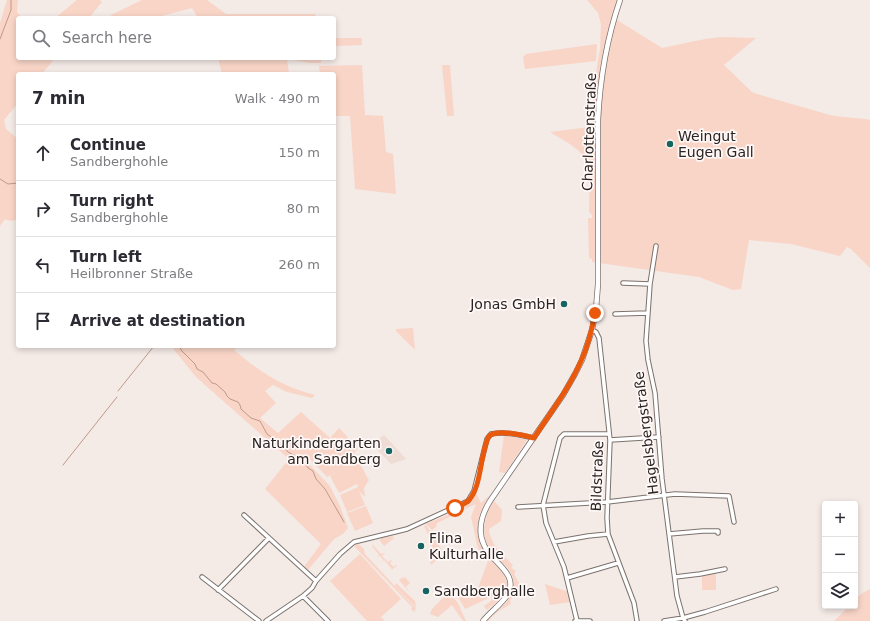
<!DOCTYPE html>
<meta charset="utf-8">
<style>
:root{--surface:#fff;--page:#f2f2f3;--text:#2b2b33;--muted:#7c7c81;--line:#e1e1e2}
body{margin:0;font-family:"DejaVu Sans",sans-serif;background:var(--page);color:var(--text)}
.controls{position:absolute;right:12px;bottom:12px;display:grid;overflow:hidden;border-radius:4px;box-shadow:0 2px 6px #0003}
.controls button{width:36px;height:36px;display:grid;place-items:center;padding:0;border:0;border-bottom:1px solid var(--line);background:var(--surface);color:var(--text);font:20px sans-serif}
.stop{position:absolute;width:12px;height:12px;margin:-9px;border:3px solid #ea580c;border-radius:50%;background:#fff}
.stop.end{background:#ea580c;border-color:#fff;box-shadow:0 1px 4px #0008}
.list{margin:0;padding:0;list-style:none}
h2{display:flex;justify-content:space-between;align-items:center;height:52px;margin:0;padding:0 16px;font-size:17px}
h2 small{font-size:13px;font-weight:400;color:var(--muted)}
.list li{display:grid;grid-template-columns:26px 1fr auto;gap:12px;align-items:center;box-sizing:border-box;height:56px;padding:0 16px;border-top:1px solid var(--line)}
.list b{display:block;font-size:15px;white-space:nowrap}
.list p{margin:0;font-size:13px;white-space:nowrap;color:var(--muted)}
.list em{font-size:13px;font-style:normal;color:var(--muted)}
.icon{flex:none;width:22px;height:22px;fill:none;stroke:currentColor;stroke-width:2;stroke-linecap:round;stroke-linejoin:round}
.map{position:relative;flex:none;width:870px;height:621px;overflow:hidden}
.search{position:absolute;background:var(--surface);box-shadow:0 2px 6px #0003;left:16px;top:16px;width:320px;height:44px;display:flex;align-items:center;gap:10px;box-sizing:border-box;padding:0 14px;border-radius:4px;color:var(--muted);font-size:15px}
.panel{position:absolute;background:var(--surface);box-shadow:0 2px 6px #0003;left:16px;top:72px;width:320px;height:276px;border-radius:4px}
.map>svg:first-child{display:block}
.built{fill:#eedcd5}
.green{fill:#f8d5c7}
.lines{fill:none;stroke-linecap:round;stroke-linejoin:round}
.stream{stroke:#c0998a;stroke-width:1}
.minor-casing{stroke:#7b726e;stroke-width:5.5}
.major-casing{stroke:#7b726e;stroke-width:6}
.minor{stroke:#fff;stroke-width:3.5}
.major{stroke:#fff;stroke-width:4.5}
.route{stroke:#ea580c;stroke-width:5}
.poi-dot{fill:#156461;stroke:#fff8f6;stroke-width:1.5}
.labels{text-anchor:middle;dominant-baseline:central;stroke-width:3.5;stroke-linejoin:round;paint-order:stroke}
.street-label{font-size:14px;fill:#282423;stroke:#fff8f6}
.poi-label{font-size:14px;fill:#282423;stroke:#fff8f6;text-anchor:start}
</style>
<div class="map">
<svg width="870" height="621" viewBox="0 0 870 621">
<rect width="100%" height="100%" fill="#f4eae6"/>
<path class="built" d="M384 435 406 459 391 464 372 444Z"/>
<path class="green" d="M7 0H18L17 12 22 18H18V58H55L42 74H18V103L4 120 6 129 18 139V218C14 222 9 221 5 219L0 226V23Z
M77 0H100L102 2 89 18H55Z
M142 0H207L226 14H315L316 18H198L192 8 154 18H113L111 15Z
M587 0H623L617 20 662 48 705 39 721 37 756 38 724 65 752 92 757 94 830 115C843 118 856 117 870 120V268L851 249 847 247 840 256 791 244 749 240 741 289 733 290 699 277 592 262V259L589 258V255L588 218H592V215L589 212 590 168C585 150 564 141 550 132L590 127 597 66 600 49 601 24 598 13Z
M334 38H362V45L334 46Z
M597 44 596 61 525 69 523 57 526 54Z
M218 58H321V63H310L287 59 289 74H222Z
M362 65 365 115 383 116 386 152 393 154 396 194 355 189 350 116H334V74H320L319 66Z
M442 65H450L454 116H447Z
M413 328 415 350 396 331V329Z
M171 346H238L239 347 234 350C261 373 281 386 315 395L312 398 287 392 273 385 265 391 276 403 260 418 278 433 301 412 330 438 339 428 358 448 354 453C360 461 363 471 369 480L364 488 365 497 359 491 365 505 347 512 340 495 358 487 357 484 339 493 330 476 347 467 327 477 310 459 307 462 330 486 340 506 348 528 343 534 334 539 307 571 303 568 321 544 265 489 289 459 196 377Z
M504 435 525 438 527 440 505 473 499 472Z
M476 493 481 503 489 496C484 505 478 515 478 525 477 536 481 548 488 557 496 568 513 576 505 593 501 599 493 605 487 610L484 606 491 601 493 596 465 609 458 597 478 588 488 561 480 554 477 545 471 517 476 504 437 523 436 527 432 530 426 524C441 517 470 509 476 493Z
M492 501 495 502 502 510 501 521 489 529C491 546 502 554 513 565L511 568 516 571 514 574 519 583V587L515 588V593L510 601 511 604C504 608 493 613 489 621H486C493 612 505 607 510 597 523 571 498 564 488 545 480 531 486 515 492 501Z
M366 506 373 523 355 531 347 513Z
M426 525 444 553 431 565 430 563 435 556 429 536 424 526Z
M393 536 394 540 393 539 384 546 380 541 381 538Z
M357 544 360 545 364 549 365 554 416 609 414 612 411 609 412 607 354 546Z
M373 545 381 554 385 553 382 556 388 562 391 560 392 561 390 563 394 567 396 565 397 566 390 571 392 569 384 560 382 562 383 559 380 556 377 557 379 555 372 546Z
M360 554 401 599 381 617 385 621H367L330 581Z
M716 572V590H702V575Z
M404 576 402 579 405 577 410 583 406 587 410 593 399 580Z
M396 583 415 601 416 608 395 586Z
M545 584 569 592 571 602 550 605Z
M870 589V621H834L849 606H855V600L861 594Z
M449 592 458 603 466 621H463L452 605 438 617 430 614 432 609Z"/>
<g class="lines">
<path class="stream" d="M0 39 11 10V0
M0 179 8 184 18 183
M180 346 181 350 195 364 197 369 203 372 212 383 216 384 225 392 227 396 230 399 238 402 240 405 241 409 251 418 260 421 267 434 282 445 288 452 303 460 308 468 313 471 316 479 325 489 344 522
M118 391 154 346
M63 465 117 397"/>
<g class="minor-casing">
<path id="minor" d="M656 246 650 284 646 341 648 360 655 393 662 479 677 596 683 618 685 621
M623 283 650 284
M615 314 648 313
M592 330 596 332 599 338 610 440 607 518 608 534 634 603 637 621
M610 440 659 437
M518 507 607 502 675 494 729 496 734 522
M244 515 316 581
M669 534 703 531H718V533
M554 542 588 536 608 534
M202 577 259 621
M675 577 700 574 725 569
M567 578 618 563
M218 590 269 538
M303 596 328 621
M266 621 303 596 312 588 316 581 340 554 354 542 407 529 468 501 474 491 487 439 491 434C504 431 521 435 534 438
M575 621H590
M577 621 564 567 546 523 543 505 560 438 564 434H609
M664 621 683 618 705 612 776 589"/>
</g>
<g class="major-casing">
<path id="major" d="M483 621C490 612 502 604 508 594 519 573 491 562 484 545 477 530 482 514 490 501L563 395 575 374 582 360 592 330 596 309 598 284V120C600 77 606 41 620 0"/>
</g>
<use href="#minor" class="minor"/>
<use href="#major" class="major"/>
</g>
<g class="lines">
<path class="route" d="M455 508C460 506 465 504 469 500 482 486 480 452 489 436 497 429 524 435 534 438 550 413 569 389 581 361 588 346 592 330 595 313"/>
</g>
<g class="poi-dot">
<circle cx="670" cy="144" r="4"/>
<circle cx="564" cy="304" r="4"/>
<circle cx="389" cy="451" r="4"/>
<circle cx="421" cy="546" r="4"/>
<circle cx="426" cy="591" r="4"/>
</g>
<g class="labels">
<g class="street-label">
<text transform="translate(589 132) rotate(-88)">Charlottenstraße</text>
<text transform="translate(646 433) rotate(-97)">Hagelsbergstraße</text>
<text transform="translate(597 476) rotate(-88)">Bildstraße</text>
</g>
<g class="poi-label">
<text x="678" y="136">Weingut<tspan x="678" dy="16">Eugen Gall</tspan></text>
<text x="556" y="304" text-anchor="end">Jonas GmbH</text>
<text x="381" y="443" text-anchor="end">Naturkindergarten<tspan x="381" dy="16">am Sandberg</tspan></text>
<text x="429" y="538">Flina<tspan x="429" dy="16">Kulturhalle</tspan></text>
<text x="434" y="591">Sandberghalle</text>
</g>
</g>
</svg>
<div class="controls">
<button>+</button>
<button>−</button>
<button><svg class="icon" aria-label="layers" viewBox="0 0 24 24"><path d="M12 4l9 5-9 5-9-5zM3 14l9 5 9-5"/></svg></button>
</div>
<div class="stop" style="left:455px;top:508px"></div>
<div class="stop end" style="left:595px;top:313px"></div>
<div class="search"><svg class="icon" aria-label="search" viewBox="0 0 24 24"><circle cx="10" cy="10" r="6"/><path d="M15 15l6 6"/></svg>Search here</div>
<section class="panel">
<h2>7 min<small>Walk · 490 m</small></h2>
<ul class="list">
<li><svg class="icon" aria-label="ahead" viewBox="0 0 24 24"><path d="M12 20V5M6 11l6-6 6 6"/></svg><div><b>Continue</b><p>Sandberghohle</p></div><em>150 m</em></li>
<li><svg class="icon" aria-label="right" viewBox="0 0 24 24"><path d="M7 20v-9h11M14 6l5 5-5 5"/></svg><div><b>Turn right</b><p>Sandberghohle</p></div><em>80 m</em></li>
<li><svg class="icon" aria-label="left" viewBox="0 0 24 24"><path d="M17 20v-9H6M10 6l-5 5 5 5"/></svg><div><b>Turn left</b><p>Heilbronner Straße</p></div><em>260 m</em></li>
<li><svg class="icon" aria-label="arrive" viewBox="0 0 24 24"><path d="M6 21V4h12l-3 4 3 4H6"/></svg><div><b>Arrive at destination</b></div></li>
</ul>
</section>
</div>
